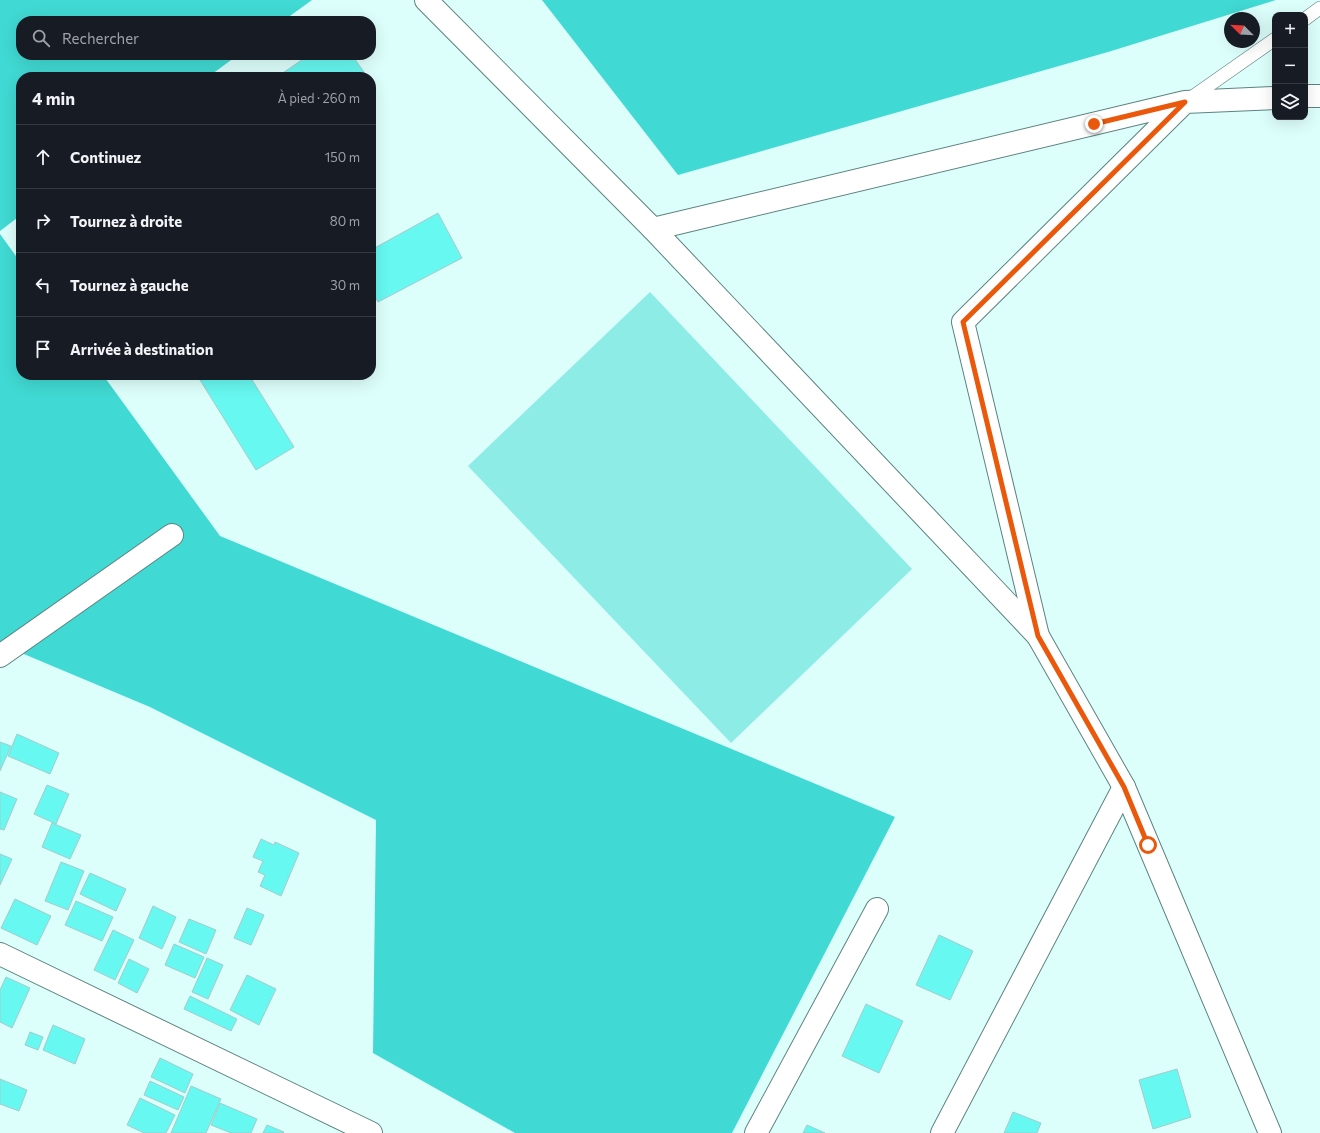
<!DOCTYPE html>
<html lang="fr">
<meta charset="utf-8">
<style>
:root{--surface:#171b24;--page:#20242c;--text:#f1f3f6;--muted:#9ea1a6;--line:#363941}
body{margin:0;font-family:Commissioner,sans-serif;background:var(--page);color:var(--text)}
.controls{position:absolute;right:12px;top:12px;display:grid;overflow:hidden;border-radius:8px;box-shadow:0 4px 16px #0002}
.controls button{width:36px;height:36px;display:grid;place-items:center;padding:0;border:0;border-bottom:1px solid var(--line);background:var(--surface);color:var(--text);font:20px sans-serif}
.compass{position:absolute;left:1224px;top:12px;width:36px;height:36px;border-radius:50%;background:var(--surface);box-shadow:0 4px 16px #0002;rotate:294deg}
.stop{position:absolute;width:12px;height:12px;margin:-9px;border:3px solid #ea580c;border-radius:50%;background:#fff}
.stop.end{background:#ea580c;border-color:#fff;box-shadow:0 1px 4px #0008}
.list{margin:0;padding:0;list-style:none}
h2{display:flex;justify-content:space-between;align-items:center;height:52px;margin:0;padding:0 16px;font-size:17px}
h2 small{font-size:13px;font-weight:400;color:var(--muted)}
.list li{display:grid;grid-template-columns:26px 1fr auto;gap:12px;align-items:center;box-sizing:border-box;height:64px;padding:0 16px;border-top:1px solid var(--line)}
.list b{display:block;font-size:15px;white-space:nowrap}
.list em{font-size:13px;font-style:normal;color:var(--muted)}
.icon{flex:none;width:22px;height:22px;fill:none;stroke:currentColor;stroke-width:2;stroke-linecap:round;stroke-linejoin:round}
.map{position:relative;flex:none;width:1320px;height:1133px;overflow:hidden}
.search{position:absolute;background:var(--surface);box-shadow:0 4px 16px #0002;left:16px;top:16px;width:360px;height:44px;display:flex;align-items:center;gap:10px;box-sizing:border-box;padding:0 14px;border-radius:16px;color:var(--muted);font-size:15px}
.panel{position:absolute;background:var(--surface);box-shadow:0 4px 16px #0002;left:16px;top:72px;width:360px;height:308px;border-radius:16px}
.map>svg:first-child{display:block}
.green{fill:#8eece6}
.forest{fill:#41d9d3}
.building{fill:#67f8f1;stroke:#a3ccc9}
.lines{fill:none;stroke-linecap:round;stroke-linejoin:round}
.service-casing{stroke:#5c8381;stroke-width:14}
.minor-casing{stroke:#5c8381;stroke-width:24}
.tertiary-casing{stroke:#5c8381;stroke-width:24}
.service{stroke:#fff;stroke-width:13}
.minor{stroke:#fff;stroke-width:22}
.tertiary{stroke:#fff;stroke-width:22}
.route{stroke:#ea580c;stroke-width:5}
</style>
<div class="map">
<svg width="1320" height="1133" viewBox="0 0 1320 1133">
<rect width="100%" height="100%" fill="#ddfffc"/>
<path class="green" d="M650 292 912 569 731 743 468 466Z"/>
<path class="forest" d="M0 0H312L283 21H21V55H238L208 77H21V215L0 231Z
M542 0H1276L1108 52 678 175Z
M0 234 21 263V375H103L220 536 895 817 732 1133H515L373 1053 376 820 150 707 0 644Z"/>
<path class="building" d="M309 55H352L366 75 363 77H277Z
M438 213 462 258 378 302 371 289V250Z
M209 375H249L294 447 256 470 200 380Z
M17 734 59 753 50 774 8 756Z
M0 742 11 746 0 771Z
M47 785 69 794 56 824 34 814Z
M0 792 17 799 4 830 0 829Z
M52 823 81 835 70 859 42 847Z
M261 839 274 845 275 842 299 853 281 896 260 886 265 875 258 872 263 861 253 857Z
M0 854 12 859 0 885Z
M61 862 84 871 68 910 45 901Z
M90 873 126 889 116 911 80 894Z
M15 899 51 916 37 945 1 928Z
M76 901 113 917 102 941 65 925Z
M153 906 176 917 162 949 139 938Z
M247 908 264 915 251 945 234 938Z
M189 919 216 930 206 954 179 942Z
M113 930 134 940 115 980 94 970Z
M939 935 973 951 950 1000 916 985Z
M174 944 204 957 195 978 165 965Z
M207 958 223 965 208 999 192 992Z
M129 959 149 969 137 993 118 983Z
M247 975 276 989 259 1025 230 1010Z
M6 977 30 988 12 1028 0 1022V990Z
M190 996 237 1019 231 1031 184 1009Z
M866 1004 903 1021 879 1073 842 1056Z
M53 1025 85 1039 75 1064 43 1050Z
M30 1032 43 1037 38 1050 25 1045Z
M160 1058 193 1074 185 1093 151 1077Z
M1177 1069 1191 1117 1153 1129 1139 1080Z
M0 1079 27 1090 19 1111 0 1104Z
M150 1081 184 1097 178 1110 144 1095Z
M191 1086 221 1099 206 1133H171Z
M140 1098 175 1115 166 1133H144L127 1125Z
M220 1103 257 1119 251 1133H231L211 1125Z
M1013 1112 1041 1123 1037 1133H1004Z
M267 1125 284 1132 283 1133H263Z
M807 1125 825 1133H803Z"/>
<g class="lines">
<g class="service-casing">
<path id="service" d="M1305 19 1320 8
M1188 100 1275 39"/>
</g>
<g class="minor-casing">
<path id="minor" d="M1305 96H1320
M653 229 1185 102 1275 98
M1038 636 963 322 1185 102
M0 656 172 535
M0 954 371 1133
M756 1133 877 909
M942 1133 1124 787"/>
</g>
<g class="tertiary-casing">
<path id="tertiary" d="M426 0 653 229 1038 636 1124 787 1270 1133"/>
</g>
<use href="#service" class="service"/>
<use href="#minor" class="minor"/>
<use href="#tertiary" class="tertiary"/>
</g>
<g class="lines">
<path class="route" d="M1094 124 1185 102 963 322 1038 636 1124 787 1148 845"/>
</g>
</svg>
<div class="controls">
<button>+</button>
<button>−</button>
<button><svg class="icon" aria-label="layers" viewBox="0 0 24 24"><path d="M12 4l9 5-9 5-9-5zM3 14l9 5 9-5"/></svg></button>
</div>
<svg class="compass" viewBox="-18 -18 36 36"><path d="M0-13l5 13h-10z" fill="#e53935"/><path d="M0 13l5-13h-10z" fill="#9ea1a6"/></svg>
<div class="stop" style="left:1148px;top:845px"></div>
<div class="stop end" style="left:1094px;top:124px"></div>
<div class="search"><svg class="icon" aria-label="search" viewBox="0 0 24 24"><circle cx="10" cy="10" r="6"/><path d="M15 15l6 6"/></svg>Rechercher</div>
<section class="panel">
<h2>4 min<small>À pied · 260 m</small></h2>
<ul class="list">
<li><svg class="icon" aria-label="ahead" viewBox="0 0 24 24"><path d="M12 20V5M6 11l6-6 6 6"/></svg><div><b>Continuez</b></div><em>150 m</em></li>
<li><svg class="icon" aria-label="right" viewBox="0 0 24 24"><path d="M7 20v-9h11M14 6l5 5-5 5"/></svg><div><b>Tournez à droite</b></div><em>80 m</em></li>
<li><svg class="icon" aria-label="left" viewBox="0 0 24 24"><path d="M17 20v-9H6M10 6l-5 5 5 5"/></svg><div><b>Tournez à gauche</b></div><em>30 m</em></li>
<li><svg class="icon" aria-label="arrive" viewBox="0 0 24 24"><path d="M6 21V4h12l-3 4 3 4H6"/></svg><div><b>Arrivée à destination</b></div></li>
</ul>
</section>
</div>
